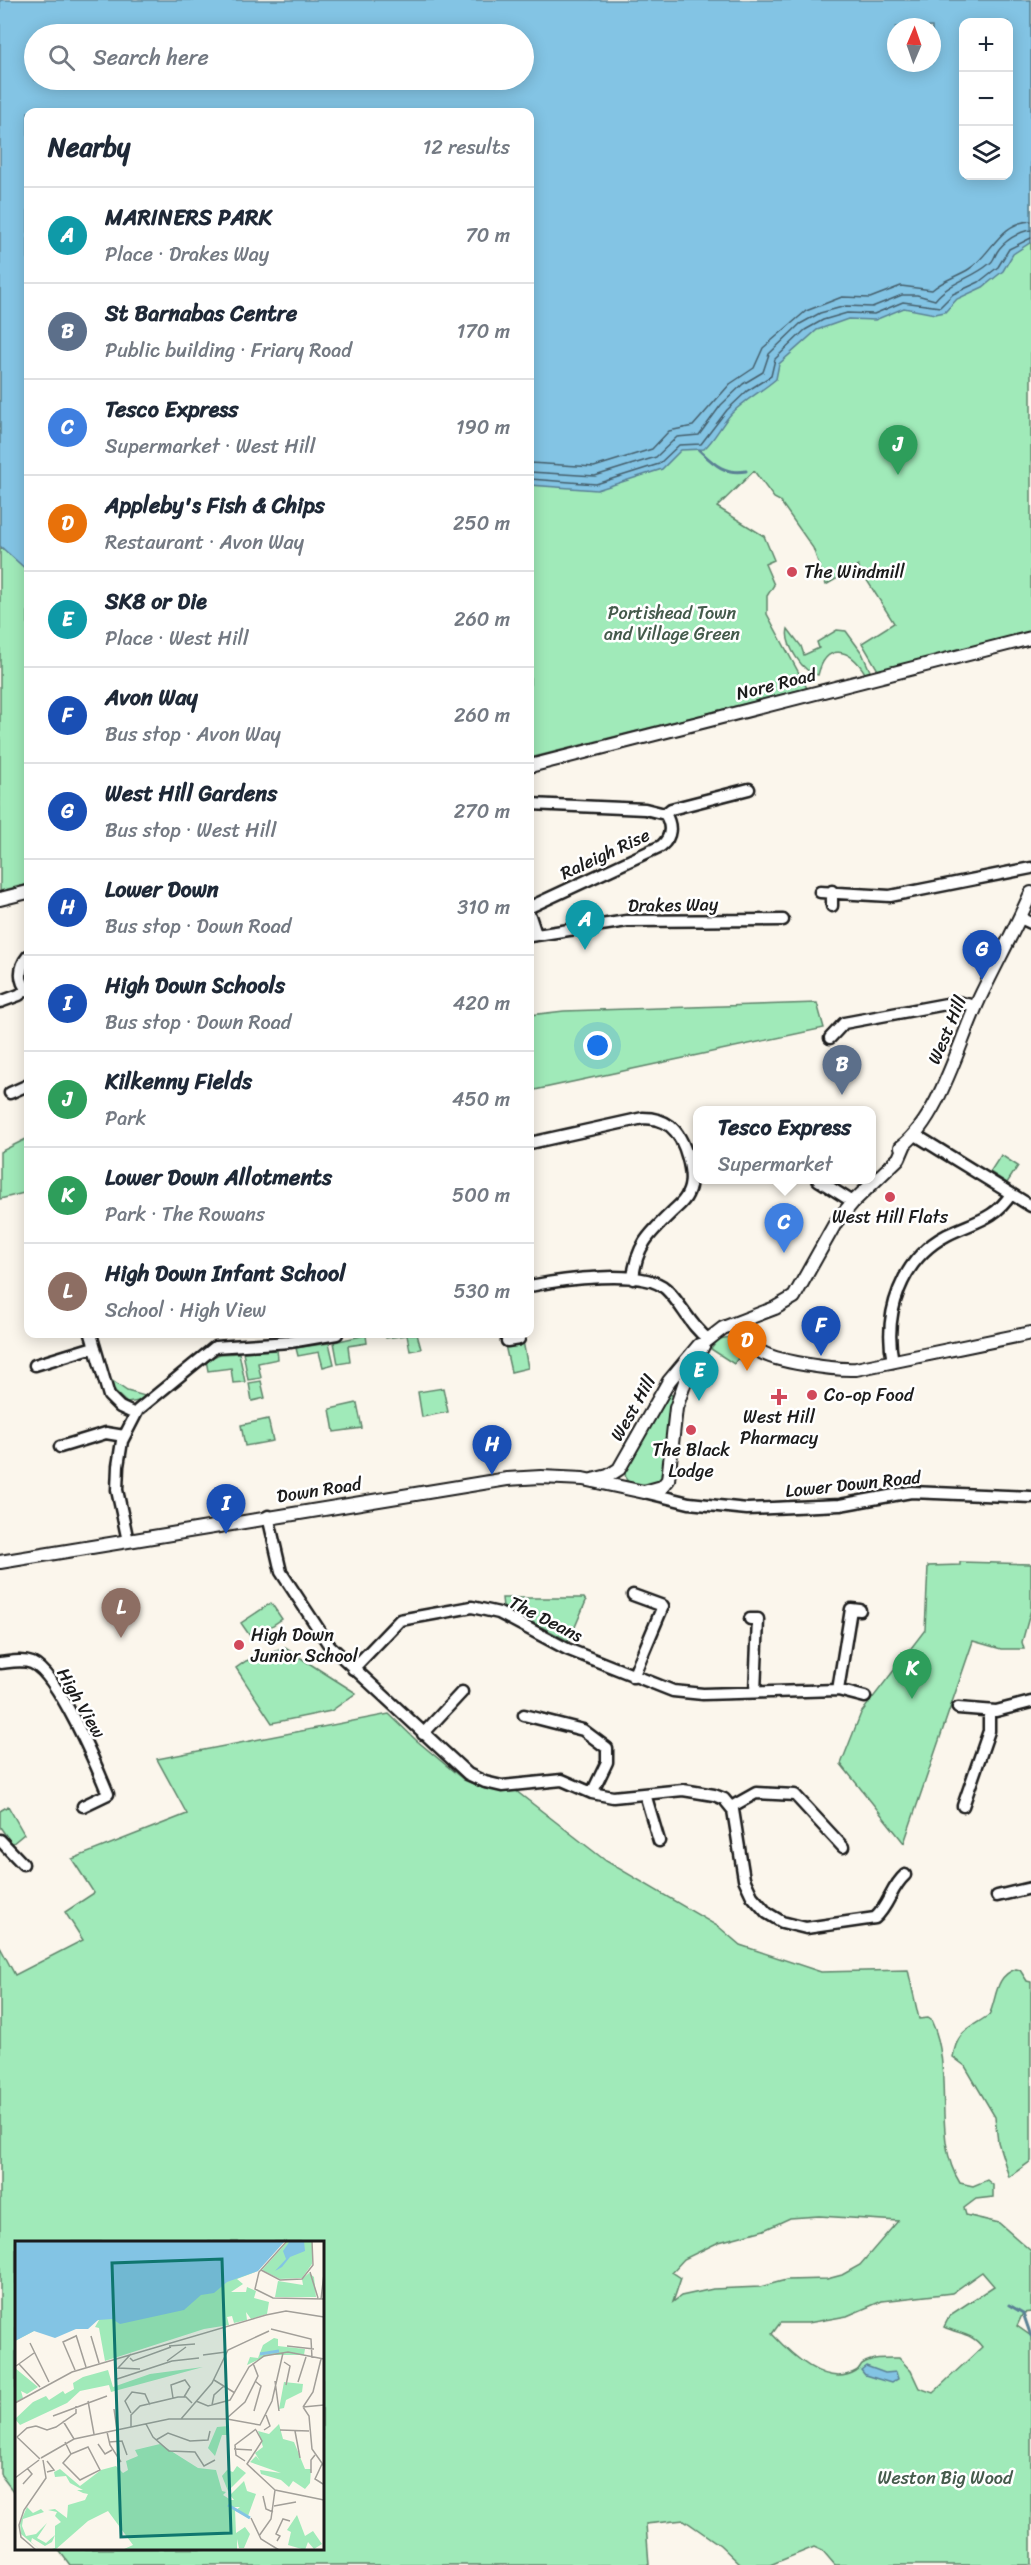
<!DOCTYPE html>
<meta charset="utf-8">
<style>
:root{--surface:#fff;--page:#f6f6f7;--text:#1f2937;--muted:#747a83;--line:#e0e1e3;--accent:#d1495b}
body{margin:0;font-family:Sriracha,sans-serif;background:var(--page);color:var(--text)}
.controls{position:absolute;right:18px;top:18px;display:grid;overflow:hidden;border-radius:12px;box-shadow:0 3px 15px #0003}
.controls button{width:54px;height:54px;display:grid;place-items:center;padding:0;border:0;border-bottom:2px solid var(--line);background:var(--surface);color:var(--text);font:30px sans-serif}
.compass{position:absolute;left:887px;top:18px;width:54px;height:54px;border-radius:50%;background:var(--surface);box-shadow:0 3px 15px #0003;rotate:2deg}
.you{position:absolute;left:598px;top:1046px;width:21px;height:21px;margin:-15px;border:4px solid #fff;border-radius:50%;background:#1a73e8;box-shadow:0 0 0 9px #1a73e833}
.badge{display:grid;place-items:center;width:39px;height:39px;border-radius:50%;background:var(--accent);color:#fff;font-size:20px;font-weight:700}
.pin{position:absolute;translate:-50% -50px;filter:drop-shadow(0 2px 3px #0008)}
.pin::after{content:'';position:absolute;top:32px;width:21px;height:18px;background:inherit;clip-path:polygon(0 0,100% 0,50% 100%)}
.popup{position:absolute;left:693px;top:1106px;width:183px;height:78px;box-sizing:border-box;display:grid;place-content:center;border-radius:12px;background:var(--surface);filter:drop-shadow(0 2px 4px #0005);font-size:20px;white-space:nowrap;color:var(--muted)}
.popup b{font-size:22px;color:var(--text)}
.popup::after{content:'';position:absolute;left:50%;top:100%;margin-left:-12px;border:12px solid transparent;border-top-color:var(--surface)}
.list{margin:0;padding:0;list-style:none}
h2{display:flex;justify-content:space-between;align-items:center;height:78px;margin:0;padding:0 24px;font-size:26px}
h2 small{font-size:20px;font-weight:400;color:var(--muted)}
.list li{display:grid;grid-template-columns:39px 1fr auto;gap:18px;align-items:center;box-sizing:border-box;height:96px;padding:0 24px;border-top:2px solid var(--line)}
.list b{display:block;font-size:22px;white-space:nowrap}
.list p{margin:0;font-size:20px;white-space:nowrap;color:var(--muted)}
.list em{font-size:20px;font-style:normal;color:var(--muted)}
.icon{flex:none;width:33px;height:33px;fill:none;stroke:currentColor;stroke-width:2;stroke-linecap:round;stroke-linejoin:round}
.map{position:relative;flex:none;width:1031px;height:2565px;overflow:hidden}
.search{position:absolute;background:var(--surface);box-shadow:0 3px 15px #0003;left:24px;top:24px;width:510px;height:66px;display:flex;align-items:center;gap:15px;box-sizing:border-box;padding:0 21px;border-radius:33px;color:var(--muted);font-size:22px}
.panel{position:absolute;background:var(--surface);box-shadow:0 3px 15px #0003;left:24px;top:108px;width:510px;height:1230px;border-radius:12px}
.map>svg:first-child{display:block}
.green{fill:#a0eab9;stroke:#5e836a;stroke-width:1.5;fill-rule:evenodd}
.water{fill:#83c4e4;stroke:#5a8194;stroke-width:1.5;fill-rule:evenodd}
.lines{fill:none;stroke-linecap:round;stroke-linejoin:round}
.shore{stroke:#455f6c;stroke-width:1.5}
.stream{stroke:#5a8194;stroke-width:3}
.minor-casing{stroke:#1c1c1c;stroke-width:15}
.tertiary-casing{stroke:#1c1c1c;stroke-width:16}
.minor{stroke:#fff;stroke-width:10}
.tertiary{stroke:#fff;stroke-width:12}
.poi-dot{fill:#d1495b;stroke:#fff;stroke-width:2}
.labels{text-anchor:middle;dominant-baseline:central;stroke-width:5;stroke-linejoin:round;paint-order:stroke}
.poi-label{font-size:18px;fill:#1c1c1c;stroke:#fff;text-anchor:start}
.park-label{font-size:18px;fill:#445a4b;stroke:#fff}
.street-label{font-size:18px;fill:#1c1c1c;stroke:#fff}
.inset-river{fill:none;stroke:#83c4e4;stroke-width:3}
.inset-road{fill:none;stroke:#a29f99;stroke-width:1.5}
.view{fill:#0f766e;fill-opacity:0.15;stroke:#0f766e;stroke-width:3}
.inset-edge{fill:none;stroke:#1c1c1c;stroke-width:3}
</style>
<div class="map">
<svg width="1031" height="2565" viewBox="0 0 1031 2565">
<rect width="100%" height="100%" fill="#fbf6ec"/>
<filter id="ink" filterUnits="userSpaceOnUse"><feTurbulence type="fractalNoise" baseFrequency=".0167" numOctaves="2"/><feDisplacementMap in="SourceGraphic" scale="12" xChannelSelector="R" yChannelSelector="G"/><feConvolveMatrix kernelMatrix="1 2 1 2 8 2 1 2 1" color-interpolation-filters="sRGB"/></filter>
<g filter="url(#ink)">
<path class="green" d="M1031 0V633L879 672 862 643 894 623 858 566 826 585 813 548 780 501 774 498 754 471 717 507 764 536 774 560 765 564 774 585 767 596V614L807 688 530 758V112H300L524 80V34ZM964 22H1008V176H964ZM896 27H932V63H896Z
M28 272V884L0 891V549H2L0 546V287Z
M788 629 801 646 804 655 819 648 817 642 837 630 846 631 862 653 870 671 865 673C849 647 826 643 818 675 803 673 784 644 788 629Z
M817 1003 824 1028 530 1091V1015L564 1011Z
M28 1138V1192L0 1199V1152Z
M1001 1155 1018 1166 1007 1183 990 1172Z
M385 1334H417L421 1349 410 1351 407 1335 386 1338Z
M366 1335 367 1343 348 1346 350 1362 338 1364 334 1342Z
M731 1337 754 1356 748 1365 738 1358 734 1364 711 1349 719 1339Z
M523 1341 528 1368 511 1372 505 1345Z
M329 1343 334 1364 323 1367 319 1352 298 1356 296 1348Z
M277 1350 278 1359 258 1363 261 1378 248 1380 243 1352Z
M239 1353 245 1382 233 1383 231 1368 208 1371 206 1360 220 1354Z
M111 1380 127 1391 145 1396 139 1401 127 1403 114 1391Z
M261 1381 265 1398 252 1401 249 1383Z
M443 1388 448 1412 422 1417 418 1392Z
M667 1393 674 1396 665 1445 663 1479 650 1488 631 1485 626 1479 624 1468Z
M357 1403 362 1428 334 1432 330 1409Z
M268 1419 273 1441 245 1446 241 1425Z
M960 1562 1031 1564V1610L1022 1642 1024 1649H1001L973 1641 904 1843 841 1764 861 1713 925 1630 928 1566 960 1565Z
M502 1598H584L586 1601 569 1641 503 1607Z
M271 1603 282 1619 252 1639 241 1623Z
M285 1648 348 1688 356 1693 331 1711 272 1723 236 1668 246 1661Z
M389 1714 416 1740 464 1780 485 1789 516 1791 606 1861 719 1927 740 1945 821 1972 908 1970 919 2019 928 2018 931 2020C955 2068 931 2139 960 2183L973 2186 987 2180 993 2185V2197L976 2199 964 2208 966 2215 999 2223 1031 2251V2312L1023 2313 1017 2326 1031 2336V2565H835L823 2551 814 2547 770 2565H741L720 2545 684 2520 646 2524 649 2565H70L58 2549 322 2548V2242H16V2495L0 2474V1947L15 1975 83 1940 65 1912 94 1893 72 1859 187 1814 157 1759ZM819 2216 898 2221 860 2265 842 2275 827 2279 786 2280 760 2287 713 2289 681 2296 673 2302 681 2278 672 2272 684 2259 719 2242 764 2230 790 2218ZM982 2272 994 2286 950 2315 944 2327C959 2334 972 2333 982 2347L933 2393 919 2388 911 2371 899 2358C887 2358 873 2357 862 2364 860 2366 859 2370 856 2371 826 2389 790 2353 772 2334L780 2323H808L847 2316 882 2301 952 2293Z
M8 1806 24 1834 12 1844 0 1827V1811Z
M1016 1969 1020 1970 1027 1981 1031 1982V2161L1009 2177 998 2142 995 2117 965 2066 953 2057C957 2030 969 2029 989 2015 997 2000 994 1976 1016 1969Z"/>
<path class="water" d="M0 0H1031V242L1013 254 1003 271 983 287 957 299 945 312 935 314 904 308 875 320 848 319 817 330 779 364 776 379C761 392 744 400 731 414 721 425 715 439 704 449L681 450 662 469 597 490 530 485V112H28V571L0 546ZM964 22H1008V176H964ZM896 27H932V63H896ZM34 34H524V80H34Z
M866 2366 885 2373 896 2372 898 2379 891 2383 865 2375 861 2370Z"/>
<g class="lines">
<path class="shore" d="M530 463 594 467 652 449 669 431 693 426 730 384 754 368 763 348 806 311 842 297 870 298 901 286 932 290C943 280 956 277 969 269 991 255 1000 222 1031 221
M530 472 595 476 656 457 677 437 699 435 721 405 743 384 763 372 769 354 800 324 820 313 846 306 872 307 902 295H917L935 300C948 283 973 278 989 264 994 261 994 257 997 252 1003 242 1019 231 1031 230
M530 479 596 484 659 464 679 445 701 444 727 410 747 391 771 376 775 359 805 330 823 320 847 313 874 314 903 302 940 307 953 294 979 282 998 267 1009 249 1031 238"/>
<path class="stream" d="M699 450C714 464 724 475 746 471
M1009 2305 1023 2313 1031 2336"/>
<g class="minor-casing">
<path id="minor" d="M530 804 645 809 665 814 671 809 749 789
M832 891V906
M820 892 890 896 1031 868
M530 907 661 846C672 837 672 825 665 814
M530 916 536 934
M1020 918 1031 923
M530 936 627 921 783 920
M28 956C19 967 18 980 28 991
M0 1002 19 995 27 989
M830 1038 844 1023 957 1002 976 1006
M10 1093 28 1085
M914 1134 1031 1206
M530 1143 643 1118C653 1118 662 1120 670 1126 685 1138 697 1177 687 1195 684 1202 677 1207 672 1212 649 1234 636 1246 633 1279
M818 1180 853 1202
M530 1286C559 1280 644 1268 666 1289 682 1304 690 1326 708 1339
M91 1334 109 1396 120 1407 135 1414
M507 1341 519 1339
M893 1362C883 1314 901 1259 947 1235 972 1222 995 1220 1011 1194
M35 1365 94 1347
M60 1447 106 1433 124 1436
M644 1492 689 1503 747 1509 840 1505 911 1492 1031 1497
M268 1516 281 1572 329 1645 468 1774 485 1782 502 1786 562 1780 592 1793 613 1797 683 1790 714 1795 724 1799 733 1810 744 1879 752 1896 767 1913 782 1922 806 1928 875 1918C889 1906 891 1887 905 1875
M128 1541 117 1490 118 1466 122 1441 138 1410 215 1347 290 1342 337 1334
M633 1595 663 1606 633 1677
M750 1619H758L755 1692
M0 1663C10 1662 22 1659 32 1663 58 1674 97 1767 108 1794L83 1806
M353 1669 400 1620 472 1607 499 1613 567 1649 673 1691 703 1694 838 1690 851 1609 860 1610
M838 1690 865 1697
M958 1708 996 1711 1031 1702
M524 1715 583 1730 607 1748V1762L592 1793
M423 1734 462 1692
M645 1794 659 1841
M963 1806 989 1731V1711
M731 1807 756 1793 795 1795 843 1847
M0 1840 23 1864
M997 1896 1031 1888"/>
</g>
<g class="tertiary-casing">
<path id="tertiary" d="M530 766 1031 638
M0 899 28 892
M901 1147C941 1117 960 1037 982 993 998 960 1016 927 1031 893
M740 1322C745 1331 750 1342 758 1350 773 1362 836 1370 856 1369L1031 1333
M592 1480 608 1476 619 1469 669 1381 699 1345
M0 1562 507 1479 541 1477 583 1479 644 1492 662 1487 668 1480 676 1408 686 1379 705 1342 723 1328 775 1308 794 1297 836 1222 853 1202 899 1158 905 1144"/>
</g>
<use href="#minor" class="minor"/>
<use href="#tertiary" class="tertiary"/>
</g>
</g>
<g class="poi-dot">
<circle cx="792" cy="572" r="6"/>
<circle cx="890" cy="1197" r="6"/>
<circle cx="812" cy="1395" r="6"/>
<path d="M776 1388h6v6h6v6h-6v6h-6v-6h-6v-6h6z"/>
<circle cx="691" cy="1430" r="6"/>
<circle cx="239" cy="1645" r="6"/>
</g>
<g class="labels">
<g class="poi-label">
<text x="804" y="572">The Windmill</text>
<text x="890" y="1217" text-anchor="middle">West Hill Flats</text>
<text x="824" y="1395">Co-op Food</text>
<text x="779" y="1417" text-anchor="middle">West Hill<tspan x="779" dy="21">Pharmacy</tspan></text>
<text x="691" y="1450" text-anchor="middle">The Black<tspan x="691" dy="21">Lodge</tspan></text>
<text x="251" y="1635">High Down<tspan x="251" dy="21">Junior School</tspan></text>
</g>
<g class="park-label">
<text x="672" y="613">Portishead Town<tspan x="672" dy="21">and Village Green</tspan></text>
<text x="945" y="2478">Weston Big Wood</text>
</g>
<g class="street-label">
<text transform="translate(776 684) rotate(-14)">Nore Road</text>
<text transform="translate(605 854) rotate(-25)">Raleigh Rise</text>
<text transform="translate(673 905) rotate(-1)">Drakes Way</text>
<text transform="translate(947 1030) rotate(-67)">West Hill</text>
<text transform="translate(633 1408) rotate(-60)">West Hill</text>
<text transform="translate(853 1484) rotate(-6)">Lower Down Road</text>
<text transform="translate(319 1490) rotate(-9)">Down Road</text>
<text transform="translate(546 1619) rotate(27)">The Deans</text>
<text transform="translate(81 1703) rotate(60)">High View</text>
</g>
</g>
<g transform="translate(15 2241)">
<rect width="309" height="309" fill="#fbf6ec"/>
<path d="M273 0H297V23L287 37 265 38 247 29ZM243 30 222 38 228 43 216 51H231L232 46 241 50 239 57 254 61 252 73 236 78 231 71 232 79 219 82 217 75 212 76 214 84 189 88 90 120 84 87 80 86 84 79 19 90 0 100V82ZM294 32 299 36 301 56H260L263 40 288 44 287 38ZM259 97 263 98V105L290 108 289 114H253L232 124 235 116 243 117 248 104ZM188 126 96 151 94 144 65 150 52 162 5 184 0 178 18 161 31 155 34 159 48 150 50 153 59 148 58 142 68 136 93 129 98 146 135 133ZM0 127 23 146 12 153 6 150 8 157 0 162ZM269 141 288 143 287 151 271 159 269 167 264 168ZM264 183 268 198 279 201 290 228H296L295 242 290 248 278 240 274 246 266 239 246 233 245 229 266 232 235 221 241 215 245 220 240 212 248 206 243 190 254 193ZM214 185 212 194H207L200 215 193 207 202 186ZM145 203 183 227 201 229 207 250 211 251 208 254 216 259H219L215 254 229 240 232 250 241 253 233 275 221 269 225 266H214L220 269 221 292 230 286 235 293 229 307H224L222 298V309H107L118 304 93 270 73 280 40 309H34L40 307V285L46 281 40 275 42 271 33 269 40 268 52 277 53 264 70 259 73 253 68 252 62 249H68L55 242 51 235 40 236 39 231 45 228 65 245 86 229 101 225 108 232 113 229 111 220 123 215 120 209ZM222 225 231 232 213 250 207 235 212 229 218 231ZM12 266 18 272 26 268 29 271 8 278 7 285 11 295 21 293 32 282 22 297 31 302 40 294 37 301 30 305 17 297 16 301 25 309 6 293 5 282ZM282 274 290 295 298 290 307 303 299 308 293 301 290 309 273 304 276 291 272 289Z" fill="#a0eab9"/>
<path d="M0 0H270L243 30 212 41 199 52 186 54 169 69 105 83 97 78 83 79 73 88H61L40 97 19 90 0 100ZM275 0H289L290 10 275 16 267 26 260 30 271 18 268 10Z" fill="#83c4e4"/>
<path class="inset-river" d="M245 113 264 110M213 264 235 277"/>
<path class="inset-road" d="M272 0 244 31 240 48 258 57 309 58M246 29 265 39 287 38 298 24 297 0M295 31 303 57M306 58 309 33M256 88 296 98 297 117M61 94 71 126M76 95 84 122M15 102 34 141M154 105 180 103M272 105 299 108M116 113 103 127 125 128M188 114 211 111M115 117 118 120 156 106M152 120 171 106M269 121 275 125 271 144M4 123 25 146M1 125 19 112M60 129 48 101 61 95M102 138 157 120 184 117M199 139 220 152M260 140 264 170M283 141 291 116M158 157 156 144 170 139 175 146 169 156M73 160 79 193M181 160 193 165 215 159 234 126 249 115 273 111 309 118M0 162 57 131 251 74 271 70 309 76M197 164 199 154 209 145M288 166 294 175 297 208 309 225M288 166 298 151 306 118M288 166 309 164M99 168 102 189M239 170 246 145 240 140M116 172 110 160 117 151 130 153 135 164M38 175 92 155M212 177 230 161 243 135 238 122M166 178 197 142 213 109 254 90M48 180 59 198M131 183 138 196 154 210 180 211 189 225 200 219M21 185 32 189 41 186 61 172V165M116 186V174L125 165 163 156H171L177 162M241 189 247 200 232 223 260 249M249 189 255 185 251 174M265 189 294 190M280 190 285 217M92 191 95 204 106 221M2 196 25 218M2 196 12 187 21 185M141 199 153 192 175 200 193 199 195 190M50 201 56 213 73 206 85 229 65 239 48 222 56 213M94 201 107 200 112 214M83 203 90 213 97 209M219 208 237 209M26 217 59 198 154 178H212L245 184 257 160 268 112M230 220 221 214 220 204 241 188M307 223 300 238 308 243M32 231 39 229 32 220M296 232V219L300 214M0 237 24 219M8 243 17 233 12 227M260 249 309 259M248 255 251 268 258 271M259 265 281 261M236 277 246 298 264 309M244 295 256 278 260 249M262 300 265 295 261 293 268 278 275 280M21 309 6 296 4 284 9 269 31 237 28 219"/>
<path class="view" d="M207 18 216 292 106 296 97 22Z"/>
<rect width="309" height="309" class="inset-edge"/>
</g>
</svg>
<div class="controls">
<button>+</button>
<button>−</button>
<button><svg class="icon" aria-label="layers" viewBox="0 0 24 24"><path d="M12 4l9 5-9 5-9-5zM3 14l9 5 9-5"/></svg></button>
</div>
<svg class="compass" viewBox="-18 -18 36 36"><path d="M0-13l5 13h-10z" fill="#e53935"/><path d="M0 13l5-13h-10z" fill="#747a83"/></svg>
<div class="you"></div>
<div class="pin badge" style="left:585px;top:950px;background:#0f9aa8">A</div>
<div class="pin badge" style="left:842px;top:1095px;background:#5c6f8a">B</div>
<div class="pin badge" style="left:784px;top:1253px;background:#3f7fe0">C</div>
<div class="popup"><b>Tesco Express</b>Supermarket</div>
<div class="pin badge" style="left:747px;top:1371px;background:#e8710a">D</div>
<div class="pin badge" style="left:699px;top:1401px;background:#0f9aa8">E</div>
<div class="pin badge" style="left:821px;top:1356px;background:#1a4fb4">F</div>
<div class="pin badge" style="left:982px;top:980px;background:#1a4fb4">G</div>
<div class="pin badge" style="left:492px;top:1475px;background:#1a4fb4">H</div>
<div class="pin badge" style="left:226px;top:1534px;background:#1a4fb4">I</div>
<div class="pin badge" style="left:898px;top:475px;background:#2e9e5b">J</div>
<div class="pin badge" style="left:912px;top:1699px;background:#2e9e5b">K</div>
<div class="pin badge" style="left:121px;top:1638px;background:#8d6e63">L</div>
<div class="search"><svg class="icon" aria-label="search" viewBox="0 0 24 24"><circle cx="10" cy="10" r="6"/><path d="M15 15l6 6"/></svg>Search here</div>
<section class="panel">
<h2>Nearby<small>12 results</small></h2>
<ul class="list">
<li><span class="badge" style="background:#0f9aa8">A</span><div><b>MARINERS PARK</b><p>Place · Drakes Way</p></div><em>70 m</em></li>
<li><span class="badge" style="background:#5c6f8a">B</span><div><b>St Barnabas Centre</b><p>Public building · Friary Road</p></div><em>170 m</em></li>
<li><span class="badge" style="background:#3f7fe0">C</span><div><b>Tesco Express</b><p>Supermarket · West Hill</p></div><em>190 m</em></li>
<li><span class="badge" style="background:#e8710a">D</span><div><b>Appleby's Fish &amp; Chips</b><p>Restaurant · Avon Way</p></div><em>250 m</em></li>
<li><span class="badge" style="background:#0f9aa8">E</span><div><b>SK8 or Die</b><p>Place · West Hill</p></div><em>260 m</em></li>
<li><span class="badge" style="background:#1a4fb4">F</span><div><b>Avon Way</b><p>Bus stop · Avon Way</p></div><em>260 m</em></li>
<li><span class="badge" style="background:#1a4fb4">G</span><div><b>West Hill Gardens</b><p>Bus stop · West Hill</p></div><em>270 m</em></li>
<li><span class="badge" style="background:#1a4fb4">H</span><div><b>Lower Down</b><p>Bus stop · Down Road</p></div><em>310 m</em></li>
<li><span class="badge" style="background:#1a4fb4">I</span><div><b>High Down Schools</b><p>Bus stop · Down Road</p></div><em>420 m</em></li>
<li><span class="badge" style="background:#2e9e5b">J</span><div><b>Kilkenny Fields</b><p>Park</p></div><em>450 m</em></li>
<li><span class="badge" style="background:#2e9e5b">K</span><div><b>Lower Down Allotments</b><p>Park · The Rowans</p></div><em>500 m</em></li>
<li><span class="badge" style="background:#8d6e63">L</span><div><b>High Down Infant School</b><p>School · High View</p></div><em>530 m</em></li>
</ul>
</section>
</div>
